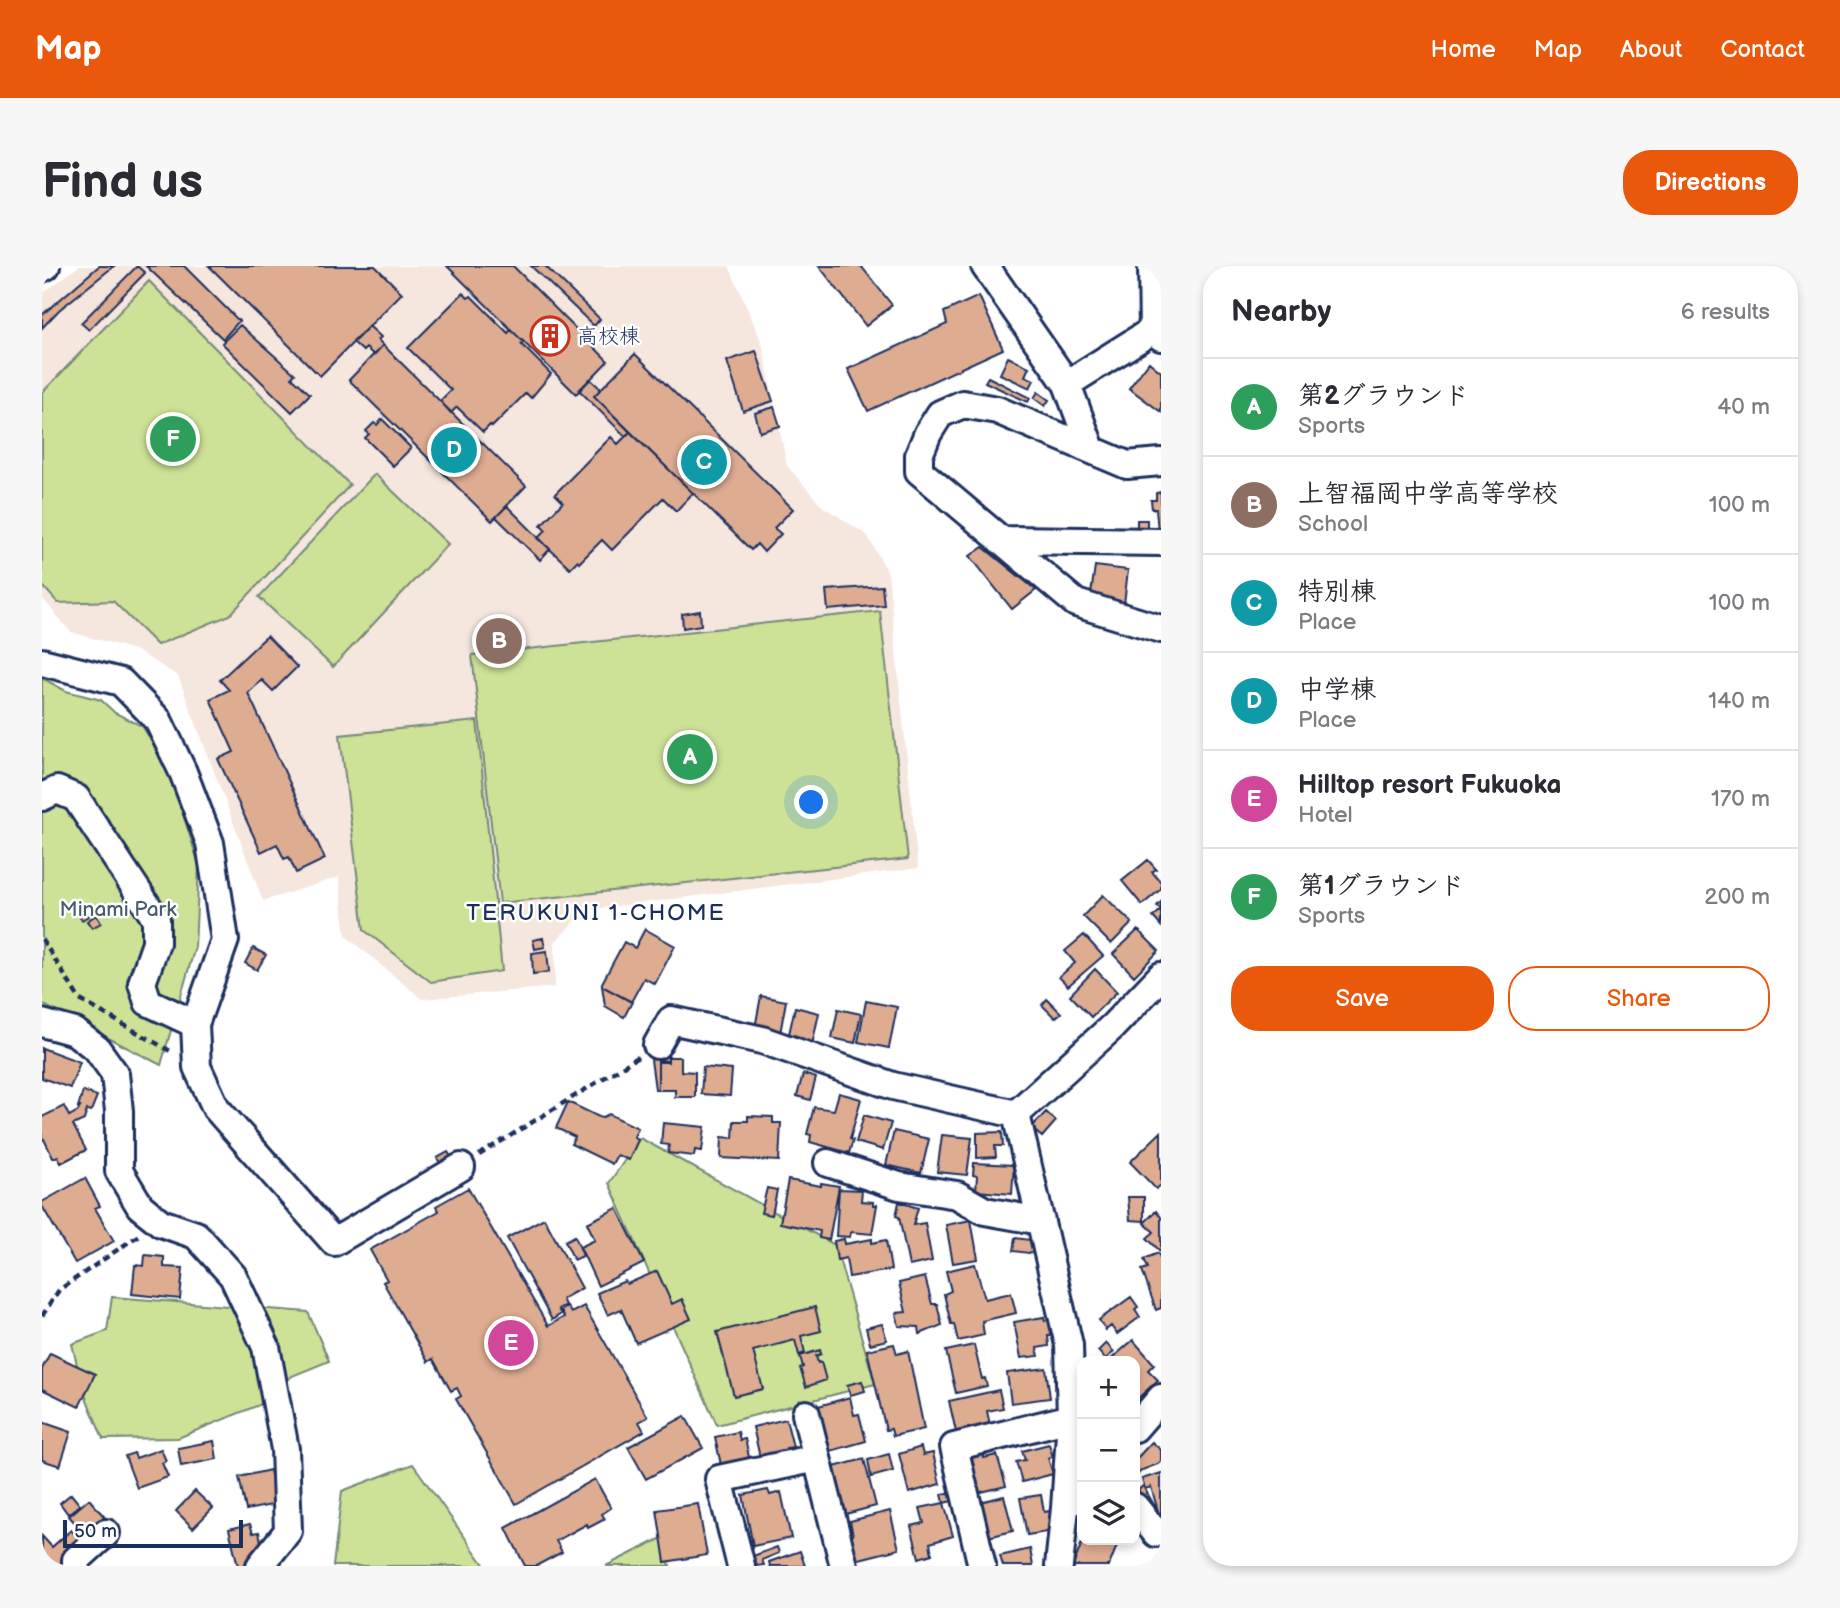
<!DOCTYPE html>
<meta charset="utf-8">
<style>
:root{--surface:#fff;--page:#f7f7f7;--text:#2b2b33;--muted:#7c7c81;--line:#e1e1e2;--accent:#ea580c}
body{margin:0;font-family:"Balsamiq Sans","Klee One",sans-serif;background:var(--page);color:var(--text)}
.controls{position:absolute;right:21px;bottom:21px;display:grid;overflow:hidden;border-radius:14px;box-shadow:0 4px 10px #0003}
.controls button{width:63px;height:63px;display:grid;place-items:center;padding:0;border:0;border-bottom:2px solid var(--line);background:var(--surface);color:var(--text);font:35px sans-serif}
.scale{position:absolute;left:21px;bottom:18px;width:180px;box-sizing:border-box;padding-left:7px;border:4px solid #1b2f5e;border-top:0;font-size:19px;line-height:24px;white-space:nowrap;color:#1b2f5e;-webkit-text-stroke:5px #fff;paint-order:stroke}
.you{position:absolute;left:770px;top:537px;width:24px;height:24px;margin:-18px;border:5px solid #fff;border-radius:50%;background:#1a73e8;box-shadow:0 0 0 10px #1a73e833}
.badge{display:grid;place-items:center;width:46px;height:46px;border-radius:50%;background:var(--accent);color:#fff;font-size:23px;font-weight:700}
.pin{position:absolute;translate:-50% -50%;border:4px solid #fff;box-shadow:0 2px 7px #0006}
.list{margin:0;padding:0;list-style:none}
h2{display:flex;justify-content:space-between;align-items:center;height:91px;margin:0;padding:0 28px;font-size:30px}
h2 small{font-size:23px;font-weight:400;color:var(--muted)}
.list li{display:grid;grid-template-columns:46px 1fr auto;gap:21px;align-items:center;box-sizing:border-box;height:98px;padding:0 28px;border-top:2px solid var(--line)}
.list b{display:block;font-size:26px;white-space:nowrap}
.list p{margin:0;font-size:23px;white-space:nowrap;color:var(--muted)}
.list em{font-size:23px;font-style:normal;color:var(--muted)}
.actions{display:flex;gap:14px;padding:21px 28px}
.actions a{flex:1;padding:16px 0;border:2px solid var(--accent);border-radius:28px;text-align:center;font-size:24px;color:var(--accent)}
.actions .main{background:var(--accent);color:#fff}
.icon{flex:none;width:38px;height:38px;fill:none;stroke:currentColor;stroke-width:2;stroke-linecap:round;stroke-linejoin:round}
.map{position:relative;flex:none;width:1119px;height:1300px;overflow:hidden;border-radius:28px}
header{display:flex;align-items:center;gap:42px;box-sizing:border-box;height:98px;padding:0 35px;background:var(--accent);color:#fff}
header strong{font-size:33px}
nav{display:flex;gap:38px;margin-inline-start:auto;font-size:24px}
.intro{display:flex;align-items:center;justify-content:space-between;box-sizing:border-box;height:168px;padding:0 42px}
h1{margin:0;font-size:49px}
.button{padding:18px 32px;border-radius:28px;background:var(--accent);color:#fff;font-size:24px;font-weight:700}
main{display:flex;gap:42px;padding:0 42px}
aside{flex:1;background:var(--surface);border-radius:28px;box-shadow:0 4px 10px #0003}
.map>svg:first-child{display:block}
.built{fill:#f5e6de}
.green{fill:#cde296;stroke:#74887a;stroke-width:2}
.building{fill:#deac91;stroke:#1b2f5e;stroke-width:2}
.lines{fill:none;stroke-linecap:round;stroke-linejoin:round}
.minor-casing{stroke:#1b2f5e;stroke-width:32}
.path{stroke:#1b2f5e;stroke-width:4.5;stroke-dasharray:7 5;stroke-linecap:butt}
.minor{stroke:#fff;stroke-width:26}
.labels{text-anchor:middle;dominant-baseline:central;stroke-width:5;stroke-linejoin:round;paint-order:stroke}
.poi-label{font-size:21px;fill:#1b2f5e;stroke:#fff;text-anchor:start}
.park-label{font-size:21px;fill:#485c6c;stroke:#fff}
.neighbourhood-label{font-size:23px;letter-spacing:2px;fill:#1b2f5e;stroke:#fff}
</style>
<header>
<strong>Map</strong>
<nav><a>Home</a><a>Map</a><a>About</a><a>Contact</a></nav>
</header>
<div class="intro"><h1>Find us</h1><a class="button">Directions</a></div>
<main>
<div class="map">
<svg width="1119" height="1300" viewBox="0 0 1119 1300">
<rect width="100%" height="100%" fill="#fff"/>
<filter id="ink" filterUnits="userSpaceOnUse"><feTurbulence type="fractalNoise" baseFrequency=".0143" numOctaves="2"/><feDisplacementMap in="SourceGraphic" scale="14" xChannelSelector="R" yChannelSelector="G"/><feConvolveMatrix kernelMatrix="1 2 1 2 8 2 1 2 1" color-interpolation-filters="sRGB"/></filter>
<g filter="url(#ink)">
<path class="built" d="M37 0H687L720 77 745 200 780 240 825 269 846 307 876 602 543 644 513 676V721L380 733 304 670 297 611 221 635 136 410 93 384 29 366 0 332V28Z"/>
<path class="green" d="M107 15 308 219 188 349 115 379 71 335 16 337 0 319V127Z
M333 208 406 278 291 401 217 331Z
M838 345 866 593 458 637 430 389Z
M2 413 24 425 59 434 73 447 100 460 126 500 157 599 153 681 119 799 0 738V414Z
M435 455 460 705 389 716 322 664 298 469Z
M598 872 793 979 833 1118 675 1159 567 917Z
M70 1031 266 1046 287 1095 250 1110 222 1137 136 1172 61 1173 41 1124 30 1078 65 1065Z
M371 1198 443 1300H291L300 1225Z
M620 1272 628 1300H564Z"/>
<path class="building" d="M57 0H72L17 44 0 62V49Z
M95 0 103 7 47 64 39 57Z
M104 0H142L197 55 181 73Z
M167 0H333L360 27 278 110Z
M405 0H471L566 95 534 128Z
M489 0H503L558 53 552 60Z
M777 0H819L850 39 824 60Z
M421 27 426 32 429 30 466 67 469 64 482 76 479 78 509 108 489 132 484 127 450 161 448 159 441 166 415 141 409 147 398 135 409 124 366 82Z
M937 30 961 83 826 145 806 103 905 58 902 46Z
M198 59 253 108 250 111 268 128 250 146 180 77Z
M327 60 339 71 336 74 341 79 332 89 324 82 321 85 311 76Z
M341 79 484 220 450 255 307 114Z
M714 85 731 135 701 145 685 95Z
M593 88 751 243 732 262 739 268 722 286 715 278 709 284 552 130Z
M966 91 987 101 983 110 992 114 988 122 958 108Z
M1107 96 1119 106V146L1087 122Z
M946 111 988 132 986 136 943 116Z
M548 113 559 123 552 130 588 166 583 170 537 124Z
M996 126 1007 134 1003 140 992 132Z
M732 141 738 160 718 166 713 147Z
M340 153 369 182 351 200 323 172 327 168 324 165 332 157 335 159Z
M588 166 651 227 634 245 621 232 570 284 560 274 537 297 535 295 528 302 496 272 504 264 499 259 521 236 513 228 569 171 576 178Z
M1119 226V266H1116L1114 243H1110L1109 234H1114V227Z
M465 240 508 283 498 294 454 251Z
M1095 254H1105V270L1095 271Z
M941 281 994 324 970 343 928 290Z
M1053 300 1086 304 1082 338 1049 328Z
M840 320 842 339 786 344 784 324Z
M658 345 659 359 641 362 640 348Z
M225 370 255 401 231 425 220 414 206 427 283 593 254 607 247 591 242 593 235 578 219 586 176 493 192 486 168 433 187 424 178 414Z
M1106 594 1114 603 1110 606 1119 616V623L1100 639 1080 615Z
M1061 629 1090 657 1069 678 1041 650Z
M1119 636V660L1111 651 1119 644 1115 640Z
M41 638 48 649 40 654 33 643Z
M54 649 59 657 50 662 45 655Z
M603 663 633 680 613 718 602 712 589 736 560 720V717L582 676 593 682Z
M1096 664 1117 685 1092 710 1071 688Z
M1042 669 1061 690 1026 720 1017 711 1033 697 1023 685Z
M501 672 503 681 493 683 491 674Z
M211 682 224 689 215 704 203 697Z
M505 685 507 706 491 708 490 687Z
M1053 703 1075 726 1049 751 1028 729Z
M560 720 590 736 582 751 563 740Z
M719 730 744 735 737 773 713 762Z
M1005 733 1019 747 1013 752 1000 739Z
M824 735 855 741 847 782 816 776Z
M753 741 777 747 770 779 757 776 758 771 747 768Z
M796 743 819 748 813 777 790 772Z
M0 782 38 796 28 822 0 812Z
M615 788 626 790V795H616V823H613L609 794Z
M626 791H639V805L653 806V831H633V824H616V796H626Z
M661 801 690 804 688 830 659 828Z
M761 808 774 812 768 834 755 830Z
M41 825 55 830 49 845 45 844 42 854 31 859 44 884 19 897 16 890 11 892 2 873 0 874V851L22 840 27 850 36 845 38 841H36Z
M797 827 819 833 808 873 811 874 807 887 768 876 769 869 765 868 772 841 792 844Z
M526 836 559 852 567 848 596 862 592 871 596 874 587 894 575 889 570 898 529 878 533 871 514 862Z
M1004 846 1014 855 1000 871 989 862Z
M822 849 849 857 841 884 814 876Z
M706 850 731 851V857H739L737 895 679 892 680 871 691 872 692 855H706Z
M621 857 663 861 660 885 653 884 652 890 626 887 627 879 619 878Z
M852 865 887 873 879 907 844 899Z
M960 866 961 880H953L954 891 935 892V867Z
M1119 866V919L1114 923 1088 896Z
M900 869 930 872 925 909 895 906Z
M406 886 411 894 400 900 395 892Z
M932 897 972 899 970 928 934 925 935 910 931 909Z
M43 912 58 940 53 942 72 975 33 997 0 940V936Z
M746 914 779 920V917L797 920 787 974 777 972 778 965 738 957Z
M426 922 506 1060 522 1051 519 1044 525 1040 529 1047 542 1040 606 1151 597 1156 602 1165 474 1238 414 1133 419 1130 415 1122 409 1125 391 1093 386 1096 341 1016 345 1014 328 984 397 945 394 940Z
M725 922 735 924 730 949 719 947Z
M797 923 820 924 819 935 831 936V939H835L830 968 809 966 808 971 794 970Z
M1086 931H1102V955L1088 954Z
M857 936 876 942 871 959 883 957 890 995 867 1000 857 951 854 950Z
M575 942 602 997 556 1020 538 981 553 974 545 957Z
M1114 945 1119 951V986L1105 972 1112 966 1102 957Z
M502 952 540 1022 520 1033 523 1039 516 1043 519 1048 510 1054 465 972Z
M929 954 936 993 911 997 904 959Z
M533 970 541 990 532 994 523 975Z
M973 972 996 975 994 988 971 985Z
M802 973 803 978 830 973V977L844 974 849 1004 807 1011 804 992 795 994 792 975Z
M1116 987 1119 994V1042L1114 1044 1100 1004 1106 1002 1102 993Z
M103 989 122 991V1001L141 1002 138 1033 90 1028 93 999 102 1000Z
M933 998 943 1033 969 1027 974 1047 940 1055 942 1069 916 1075 912 1058H909L902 1028 909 1025 904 1005Z
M615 1005 630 1038 640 1033 649 1053 594 1077 579 1043 566 1049 555 1027 583 1015 585 1018Z
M883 1011 890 1038H895L900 1059 878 1068 877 1061 857 1060 854 1047 864 1046 857 1017Z
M1089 1031 1096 1041 1093 1043 1098 1051 1075 1068 1069 1060 1064 1064 1057 1054Z
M773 1041 779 1065 759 1070 763 1087 757 1089 753 1074 711 1085 721 1123 692 1130 675 1066Z
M1002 1051 1003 1055 1008 1053 1011 1070H1006L1007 1080 995 1082 997 1090 979 1092 972 1056Z
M840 1058 845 1074 828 1078 824 1062Z
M1091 1074 1112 1098 1106 1104 1116 1114 1094 1134 1093 1095H1067Z
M1064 1077 1072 1086 1063 1093 1056 1085Z
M852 1078 855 1088 866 1085 882 1163 851 1170 849 1163 844 1164 825 1084Z
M932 1079 940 1113 943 1112 945 1120 914 1127 904 1085Z
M778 1084 779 1088 774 1090 776 1097 779 1096 784 1114 764 1121 758 1102 761 1101 758 1090Z
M8 1087 53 1108 37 1141 0 1123V1103Z
M1004 1102 1008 1132 969 1137 965 1107Z
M820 1115 823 1125 808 1129 805 1119Z
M957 1124 961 1142 945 1145 948 1159 914 1166 907 1135Z
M808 1131 812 1149 817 1148 824 1175 785 1186 773 1141Z
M643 1150 661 1182 604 1213 586 1181Z
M744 1153 751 1181 744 1182 746 1190 719 1196 711 1161Z
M0 1156 29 1166 18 1200 0 1194Z
M696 1166 698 1174 703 1173 709 1200 688 1205 686 1197 679 1199 673 1171Z
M172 1175 175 1193 139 1200 136 1182Z
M1110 1176 1119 1184V1195L1116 1198 1100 1204 1093 1211V1194Z
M1007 1178 1011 1191 1006 1192 1011 1208 980 1216 974 1196 983 1194 980 1185Z
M879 1181 881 1189 891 1187 898 1218 867 1227 857 1188Z
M119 1183 124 1195 120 1197 126 1211 95 1222 83 1190 92 1187 94 1192Z
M940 1183 942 1192 955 1189 964 1220 927 1229 920 1189Z
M847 1188 851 1205 829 1211 826 1194Z
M822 1193 834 1240 800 1249 788 1202Z
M228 1204 235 1238 204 1244 197 1211Z
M1119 1207V1255L1109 1221 1103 1223 1100 1213Z
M553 1213 569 1242 560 1248 563 1253 546 1262 545 1258 514 1275 520 1286 494 1300H483L464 1262Z
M1101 1220 1115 1244 1110 1247 1097 1230 1099 1228 1096 1224Z
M726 1224 728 1229 739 1226 749 1272 711 1280 701 1229Z
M153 1225 171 1242 151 1262 134 1245Z
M912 1226 914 1234 902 1237 900 1228Z
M29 1228 38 1239 26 1248 18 1237Z
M999 1229 1002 1246 1008 1245 1011 1265 985 1269 978 1232Z
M962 1230 971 1265 942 1272 934 1237Z
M47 1233 66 1255 47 1273 27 1250Z
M902 1237 911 1270 888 1277 890 1288 877 1292 869 1260 882 1257 878 1242Z
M656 1238 665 1289 623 1296 615 1244Z
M848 1245 857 1283 813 1294 807 1270 811 1269 808 1255Z
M208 1258 211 1267 217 1266 220 1280 216 1281 218 1291 207 1300H196L187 1263Z
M29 1264 44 1282 29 1300H16L13 1297 10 1300 0 1289V1270L10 1281Z
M1041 1274H1077L1067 1300H1031Z
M735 1281 737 1287 720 1294 722 1299 715 1300 711 1290Z
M988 1283 991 1300H961L958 1290Z
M758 1285 763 1300H728L727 1296Z"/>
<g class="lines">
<g class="minor-casing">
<path id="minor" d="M943 0 1025 118 1049 183
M1110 0 1111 64 1119 71
M0 2 4 0
M1025 118 1111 64
M1119 196 1085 199 955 144 921 138 898 148 886 167 877 189V205L1034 337 1119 363
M958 274 1119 276
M0 396 79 416 116 454 141 506 168 577 183 674 153 758 155 801 174 842 292 976 419 901
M0 531 15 524 34 532 114 653V677L100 717 106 736 153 758
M0 757 33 766 55 783 73 808 77 845V905L98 940 119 957 154 969 191 1010 224 1081 243 1183 246 1265 218 1300
M615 779 629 754 720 774 851 820 974 848
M786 897 857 920 915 929 943 945 999 955
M764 1148 802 1300
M1093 1162 1119 1132
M1093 1241 1114 1267 1119 1266
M1023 1242 1029 1152 1027 1079 974 848 1070 761 1119 710
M34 1300V1294L64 1267
M699 1300 677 1213 775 1192
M940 1300 912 1181 1029 1152
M1017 1300 1023 1242 1035 1229"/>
</g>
<path class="path" d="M0 673 38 734 130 786
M437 889 596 791
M0 1050 17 1024 97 969"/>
<use href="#minor" class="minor"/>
</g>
</g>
<defs>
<g id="building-ring" transform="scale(2.0125)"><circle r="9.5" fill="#fff" stroke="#c8321e" stroke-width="1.5"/><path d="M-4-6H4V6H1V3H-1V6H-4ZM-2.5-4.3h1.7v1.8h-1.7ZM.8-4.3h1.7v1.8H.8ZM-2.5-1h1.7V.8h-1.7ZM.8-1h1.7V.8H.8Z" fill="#c8321e"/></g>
</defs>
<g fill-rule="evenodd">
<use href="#building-ring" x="508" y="70"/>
</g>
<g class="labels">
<g class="poi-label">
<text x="535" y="70">高校棟</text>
</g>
<g class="park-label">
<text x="76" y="643">Minami Park</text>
</g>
<g class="neighbourhood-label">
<text x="554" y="647">TERUKUNI 1-CHOME</text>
</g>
</g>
</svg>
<div class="controls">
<button>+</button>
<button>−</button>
<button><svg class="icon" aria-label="layers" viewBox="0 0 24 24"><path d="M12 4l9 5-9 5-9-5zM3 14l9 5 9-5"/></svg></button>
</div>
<div class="scale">50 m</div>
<div class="you"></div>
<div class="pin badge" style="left:648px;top:491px;background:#2e9e5b">A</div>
<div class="pin badge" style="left:457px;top:375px;background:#8d6e63">B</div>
<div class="pin badge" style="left:662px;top:196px;background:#0f9aa8">C</div>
<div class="pin badge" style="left:412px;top:184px;background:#0f9aa8">D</div>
<div class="pin badge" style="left:469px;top:1077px;background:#d1479c">E</div>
<div class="pin badge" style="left:131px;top:173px;background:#2e9e5b">F</div>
</div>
<aside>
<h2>Nearby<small>6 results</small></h2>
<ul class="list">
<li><span class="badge" style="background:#2e9e5b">A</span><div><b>第2グラウンド</b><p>Sports</p></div><em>40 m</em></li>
<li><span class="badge" style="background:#8d6e63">B</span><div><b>上智福岡中学高等学校</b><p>School</p></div><em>100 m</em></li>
<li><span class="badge" style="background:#0f9aa8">C</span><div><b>特別棟</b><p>Place</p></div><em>100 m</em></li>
<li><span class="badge" style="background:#0f9aa8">D</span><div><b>中学棟</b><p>Place</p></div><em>140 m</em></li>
<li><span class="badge" style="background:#d1479c">E</span><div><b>Hilltop resort Fukuoka</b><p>Hotel</p></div><em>170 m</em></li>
<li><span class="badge" style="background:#2e9e5b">F</span><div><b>第1グラウンド</b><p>Sports</p></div><em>200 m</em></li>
</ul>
<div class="actions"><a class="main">Save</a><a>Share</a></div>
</aside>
</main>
